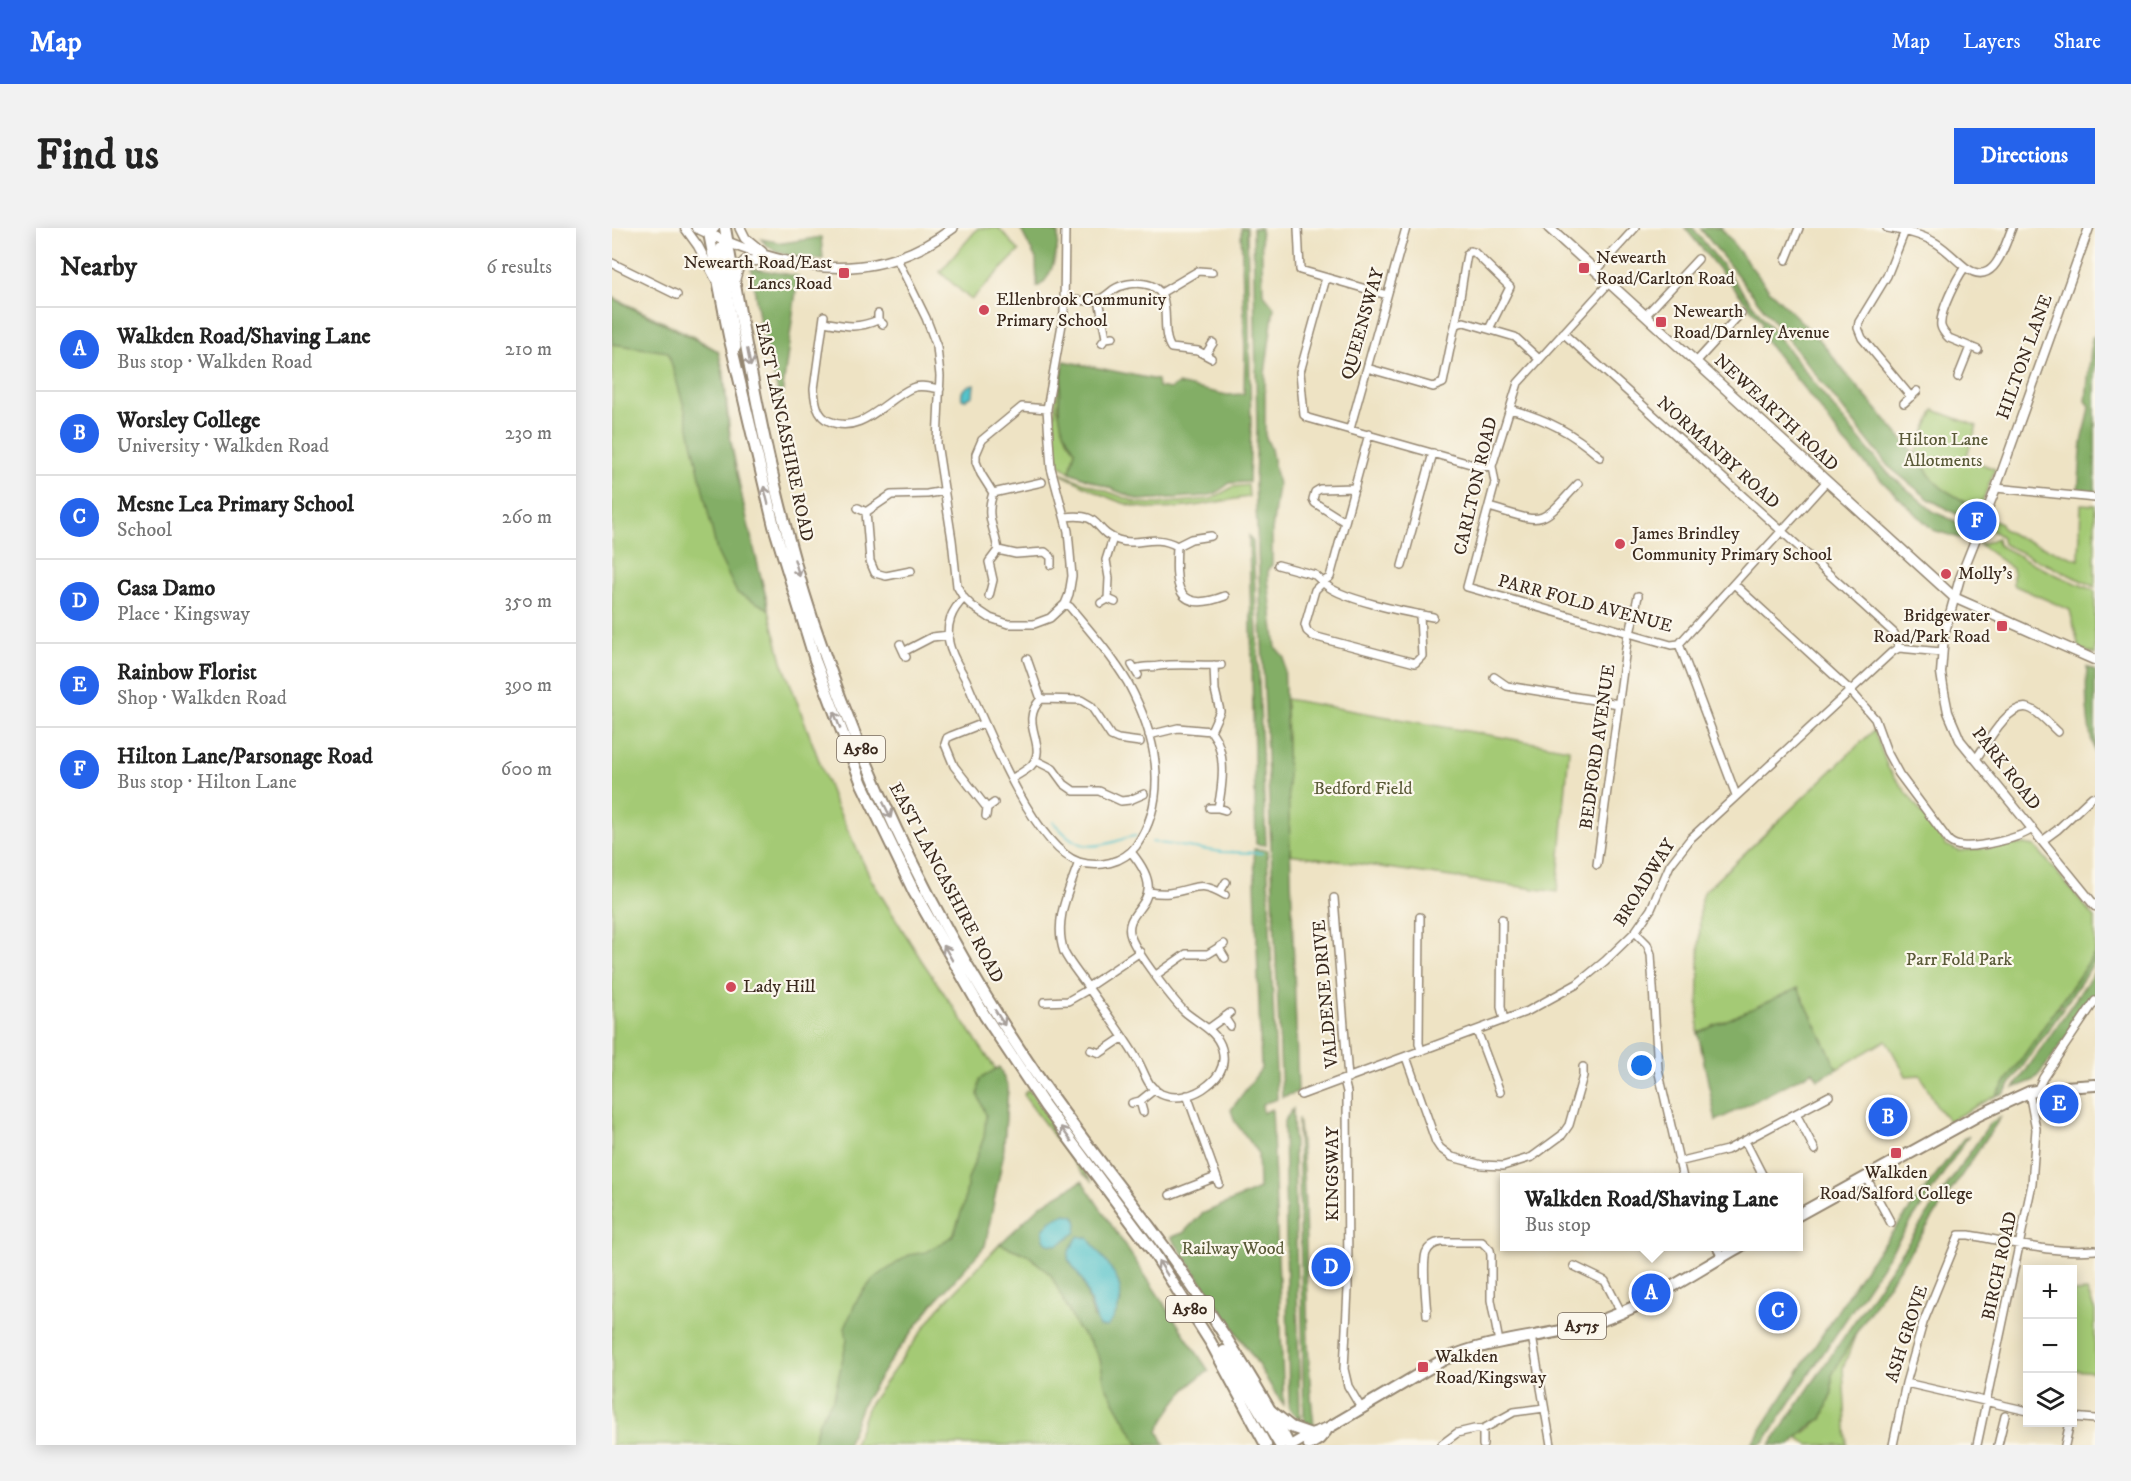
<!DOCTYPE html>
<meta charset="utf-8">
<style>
:root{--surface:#fff;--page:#f2f2f2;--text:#222;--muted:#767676;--line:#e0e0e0;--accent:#2563eb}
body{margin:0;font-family:"IM FELL DW Pica",serif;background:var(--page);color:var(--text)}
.controls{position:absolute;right:18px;bottom:18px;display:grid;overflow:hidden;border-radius:0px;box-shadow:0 3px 15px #0003}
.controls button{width:54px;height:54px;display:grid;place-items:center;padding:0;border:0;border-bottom:2px solid var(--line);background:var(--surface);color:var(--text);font:30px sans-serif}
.you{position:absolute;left:1030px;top:838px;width:21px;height:21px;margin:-15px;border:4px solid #fff;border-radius:50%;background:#1a73e8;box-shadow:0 0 0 9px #1a73e833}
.badge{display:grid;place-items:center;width:39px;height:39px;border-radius:50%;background:var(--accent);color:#fff;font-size:20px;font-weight:700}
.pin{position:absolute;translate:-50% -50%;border:3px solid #fff;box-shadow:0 2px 6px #0006}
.popup{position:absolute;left:888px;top:945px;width:303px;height:78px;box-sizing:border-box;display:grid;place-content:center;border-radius:0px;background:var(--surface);filter:drop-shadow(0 2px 4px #0005);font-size:20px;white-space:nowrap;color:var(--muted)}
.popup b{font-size:22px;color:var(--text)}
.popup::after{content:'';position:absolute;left:50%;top:100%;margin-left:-12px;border:12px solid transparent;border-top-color:var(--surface)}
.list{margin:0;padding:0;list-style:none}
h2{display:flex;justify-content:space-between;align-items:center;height:78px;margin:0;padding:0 24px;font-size:26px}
h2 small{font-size:20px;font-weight:400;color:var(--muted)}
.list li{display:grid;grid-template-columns:39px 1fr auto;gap:18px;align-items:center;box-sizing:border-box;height:84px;padding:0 24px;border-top:2px solid var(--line)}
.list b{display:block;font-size:22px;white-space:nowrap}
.list p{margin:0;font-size:20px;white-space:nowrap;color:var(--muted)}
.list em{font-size:20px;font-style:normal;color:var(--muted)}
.icon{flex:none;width:33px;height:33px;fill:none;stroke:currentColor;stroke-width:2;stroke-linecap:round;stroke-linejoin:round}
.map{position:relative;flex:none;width:1483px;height:1217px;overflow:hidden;border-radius:0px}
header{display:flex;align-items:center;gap:36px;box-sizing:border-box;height:84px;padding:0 30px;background:var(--accent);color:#fff}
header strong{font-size:28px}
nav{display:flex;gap:33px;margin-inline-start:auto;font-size:21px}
.intro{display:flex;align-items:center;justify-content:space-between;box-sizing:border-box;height:144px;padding:0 36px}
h1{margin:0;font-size:42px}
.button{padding:15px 27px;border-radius:0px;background:var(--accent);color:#fff;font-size:21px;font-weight:700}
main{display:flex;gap:36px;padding:0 36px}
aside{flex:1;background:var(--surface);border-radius:0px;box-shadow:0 3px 15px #0003}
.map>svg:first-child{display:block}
.green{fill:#a4ca75;stroke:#707a4a;stroke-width:1.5}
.forest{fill:#83ae66;stroke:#5f6c42;stroke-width:1.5;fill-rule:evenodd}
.water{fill:#55c3ca;stroke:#487674;stroke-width:1.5}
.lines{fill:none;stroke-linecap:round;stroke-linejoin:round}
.stream{stroke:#55c3ca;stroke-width:2}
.minor-casing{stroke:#948671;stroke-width:10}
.tertiary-casing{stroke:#948671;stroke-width:11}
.secondary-casing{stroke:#948671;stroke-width:12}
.primary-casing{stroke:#948671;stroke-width:14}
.trunk-casing{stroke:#948671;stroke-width:14}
.minor{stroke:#fff;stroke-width:7}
.tertiary{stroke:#fff;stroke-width:8}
.secondary{stroke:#fff;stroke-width:9}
.primary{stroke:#fff;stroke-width:10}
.trunk{stroke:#fff;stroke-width:10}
.oneway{stroke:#a79f9a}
.poi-dot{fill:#d1495b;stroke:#fbf7ec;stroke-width:2}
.labels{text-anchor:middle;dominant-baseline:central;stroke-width:4.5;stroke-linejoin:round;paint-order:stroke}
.shield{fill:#fbf7ec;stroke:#75685c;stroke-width:1.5}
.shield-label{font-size:16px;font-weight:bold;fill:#3b2a1e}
.poi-label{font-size:18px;fill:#3b2a1e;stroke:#fbf7ec;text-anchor:start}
.street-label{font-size:18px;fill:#3b2a1e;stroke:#fbf7ec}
.park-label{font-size:18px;fill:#5a5a38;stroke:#fbf7ec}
</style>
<header>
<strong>Map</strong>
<nav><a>Map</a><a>Layers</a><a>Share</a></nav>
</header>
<div class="intro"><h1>Find us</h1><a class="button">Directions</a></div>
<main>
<aside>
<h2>Nearby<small>6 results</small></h2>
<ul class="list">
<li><span class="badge">A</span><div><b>Walkden Road/Shaving Lane</b><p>Bus stop · Walkden Road</p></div><em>210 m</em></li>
<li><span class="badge">B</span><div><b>Worsley College</b><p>University · Walkden Road</p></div><em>230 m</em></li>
<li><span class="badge">C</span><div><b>Mesne Lea Primary School</b><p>School</p></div><em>260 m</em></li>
<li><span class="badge">D</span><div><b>Casa Damo</b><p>Place · Kingsway</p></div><em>350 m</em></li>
<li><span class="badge">E</span><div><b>Rainbow Florist</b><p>Shop · Walkden Road</p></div><em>390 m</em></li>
<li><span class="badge">F</span><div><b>Hilton Lane/Parsonage Road</b><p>Bus stop · Hilton Lane</p></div><em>600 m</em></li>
</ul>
</aside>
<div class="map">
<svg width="1483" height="1217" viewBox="0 0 1483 1217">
<rect width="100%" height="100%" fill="#fbf7ec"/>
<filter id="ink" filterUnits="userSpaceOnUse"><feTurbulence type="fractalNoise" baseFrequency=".0167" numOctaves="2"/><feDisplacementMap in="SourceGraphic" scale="12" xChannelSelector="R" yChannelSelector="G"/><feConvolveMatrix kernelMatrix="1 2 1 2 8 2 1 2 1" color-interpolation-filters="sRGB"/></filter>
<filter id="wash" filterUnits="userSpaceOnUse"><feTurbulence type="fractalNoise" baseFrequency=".008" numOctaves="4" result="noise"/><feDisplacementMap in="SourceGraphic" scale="24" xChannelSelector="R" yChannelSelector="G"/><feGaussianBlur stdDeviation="1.35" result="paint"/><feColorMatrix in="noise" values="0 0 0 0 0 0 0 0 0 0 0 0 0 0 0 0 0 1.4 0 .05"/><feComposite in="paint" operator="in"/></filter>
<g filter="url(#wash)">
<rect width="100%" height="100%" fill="#eee3c4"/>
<path class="green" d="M366 0H387L407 23 359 72 328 44Z
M0 69 80 108 106 123 112 144 118 208 136 300 170 433 222 573 260 653 310 733 396 859 391 929 287 1101 221 1217H0Z
M450 140 446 181 455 211 463 222 458 244 445 235C440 197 441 177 450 140Z
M1322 182 1365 198 1354 230 1383 241 1367 282 1331 261 1321 252 1303 226Z
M447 245 526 275 545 276 599 271 621 259 636 257 637 269C605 273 565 284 534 280 504 277 474 258 447 245Z
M1469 276 1483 277V359L1391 316 1389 308 1376 300 1379 291 1389 295 1391 301 1405 309 1467 332Z
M1385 310 1386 317 1442 346 1483 363V427L1467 420 1458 382 1401 357V341L1367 316H1371Z
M674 471 957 521 945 664 677 626Z
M1262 502 1276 540 1334 617 1347 623 1412 616 1423 618 1483 690V725L1384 868 1337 893 1326 880 1308 847 1294 848 1274 812 1225 841 1186 761 1086 805 1088 678 1092 664Z
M415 862H417L480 954 469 944 415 872 412 866Z
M388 1016 416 1027 439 1047 465 1099 477 1113 488 1131 493 1157 527 1217H242L256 1178 326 1081Z
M1475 1063 1483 1083V1144L1461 1142V1064Z
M1245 1103 1231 1140 1235 1217H1197L1185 1210 1210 1191 1220 1164V1147Z"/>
<path class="forest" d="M408 0C422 0 432 3 446 4 447 19 440 53 425 59L424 31Z
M629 0H635L639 198 637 254 618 255 604 265 595 268 527 272 458 244 463 222C439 190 448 170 452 133L545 152 546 159 558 161 566 156 615 167 632 166 633 124Z
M641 0H649L651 65 662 79 653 146V207L659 221 666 257 660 303V337L656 341V351L664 420 672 429 686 864 670 869 643 255 645 198Z
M1073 0H1081L1232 193 1276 245 1322 284 1350 296 1354 312 1321 302 1276 259 1232 214 1210 183 1149 107 1150 94Z
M1088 0H1109L1158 63 1208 112 1235 147 1303 226 1321 252 1331 261 1367 282 1358 288H1348L1317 271 1276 238Z
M209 9 211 31C191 31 162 29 149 11L171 15Z
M139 40 186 48 169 175 148 96Z
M0 70 106 123C114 152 113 181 118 210 128 268 143 325 157 381L125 365 105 324 73 182 56 124 0 116Z
M1483 108V265L1466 264C1468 247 1468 231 1470 215 1472 202 1477 190 1478 178L1474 173 1480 109Z
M637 308 641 314 654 617 644 616Z
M1475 439 1483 443V526C1475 497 1473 469 1475 439Z
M642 621 655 622 665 871 650 876 651 885 660 881 672 1177 663 1165 644 1133 559 1009 571 1005 590 986 647 961 646 924 623 894 619 882 649 841Z
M1483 725V733L1452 779 1448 776Z
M1483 743V768L1436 835 1422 852 1402 860Z
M1186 760 1225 841 1206 851 1201 843 1104 893 1086 805Z
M1446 778 1451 781 1392 865 1384 868Z
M387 839 396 859 391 929 373 1018 321 1076 276 1136 250 1177 235 1217H200L207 1193 222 1169 235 1112 233 1099 245 1072 261 1051 297 1027 314 1024 341 1008 352 976 356 951 372 909 374 887 366 867 368 851Z
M681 881 688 1192 677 1181 672 893Z
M686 890C699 992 690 1096 702 1198L692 1193Z
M1388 890 1245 1103 1220 1147V1164L1210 1191 1195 1200 1178 1217H1158L1378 895Z
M1357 907 1152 1214 1139 1217 1254 1039 1351 911Z
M470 953 597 1143C573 1157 559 1178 546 1203L553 1217H527L493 1157 488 1131 477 1113 465 1100 439 1047 416 1027 388 1016 429 977ZM456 1031 509 1074 482 1090 471 1053Z"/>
<path class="water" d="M362 156 361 168 352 172 350 171C348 161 354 158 362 156Z
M454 986 463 988 465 996 464 1004 446 1017 436 1016 432 1011 431 1002 439 992Z
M466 1008 476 1010C498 1041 526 1062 495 1099H487L471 1053 456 1031 457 1023Z"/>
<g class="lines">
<path class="stream" d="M441 594C463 618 473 623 505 613 512 611 517 608 524 608
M540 614 610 624 650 625"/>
</g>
</g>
<g filter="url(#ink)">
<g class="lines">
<g class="minor-casing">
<path id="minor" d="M686 0 688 42 775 67
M1275 0C1292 3 1309 6 1324 15 1334 21 1343 31 1353 39 1382 61 1392 19 1400 0
M1293 3 1275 48 1247 94 1246 100 1250 110 1299 169
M285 31 314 90 325 119 328 148 325 215 340 312 345 358 352 370 360 378 378 390 396 396H422L438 390 453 376 457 366 460 348 456 303 439 240 435 181 452 85 453 0
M1174 32 1187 0
M0 35 65 67
M1353 39C1345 50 1327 84 1329 98 1330 103 1333 106 1337 110L1366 122
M984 43 1023 0
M714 50 688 144 692 187 696 190 869 239 880 238
M997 55 906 155 880 238 883 255 855 359 1059 417 1067 416 1124 567
M549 65 586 43 600 44
M452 71C463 72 475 74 486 72 492 70 496 66 501 62 510 56 523 54 533 56 565 61 546 101 559 120L586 123 599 130
M487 71 494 110
M266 86V92L271 96
M212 88 202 161C203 174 205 188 217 193 249 208 274 171 300 160 308 156 320 160 328 161
M1033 88 1086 31
M212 94C234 98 245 101 266 92
M845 96 852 94 903 109 927 131
M951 105 1282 405 1287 420
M490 115 494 110 501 109
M594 126 601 115
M1084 134 1129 85
M755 140 821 159 831 155 842 101C845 95 852 39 855 27L858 23 862 24 898 59 877 101
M1346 149 1358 119
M1292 175 1305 163
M898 181C934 191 960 204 988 229
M738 201 794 0
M1384 260 1483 270
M381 265 430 254
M877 279C932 295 926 300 966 256
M246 280 254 284 279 267 315 266 333 263
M254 284 258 333 263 345 274 348 299 343
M453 289C491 284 480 303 506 312 526 319 541 305 565 318 563 356 563 387 613 368
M733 294 703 275 701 271 703 264 708 261 743 260
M565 318 579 311 599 308
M386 322 404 326 433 324 439 329V337
M666 337 703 347 711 354 718 349 757 206
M790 338 821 225
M1122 356 1238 462 1263 491 1275 524 1287 546 1337 613C1341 616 1345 618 1350 618 1365 620 1409 610 1420 601
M377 368 381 352 377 334 386 322C382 298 373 289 381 265L369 246 364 234V226L370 212 410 179 435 181
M352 370C339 383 334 396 337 415 340 429 348 440 354 452 372 494 422 620 467 634 487 640 511 635 524 618 559 567 543 505 516 455 500 428 478 403 458 379L453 376
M496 371 497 350 494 332 501 310
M489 375 496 371 503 374
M808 387 810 428 803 435 701 408 695 403 693 397 703 362 711 354C724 371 798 385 821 389
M1018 406 1026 368
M288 416 294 429
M1067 416 1214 254
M293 423 320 409 337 407
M415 431 429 471
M520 437 526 447
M524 441C532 437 539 440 547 438 568 435 588 438 609 437
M882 449 895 458 1007 476
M372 495 339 508 335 510 333 516 342 538 375 580
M599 503 608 483 603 462 602 437
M537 507 566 500 599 503C615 523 611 555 606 580
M1364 531C1374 517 1396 475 1416 480 1427 483 1438 497 1446 504
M423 532 441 541 452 556 462 563H487L509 573 518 572 532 566
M399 551C406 547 413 543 419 538 438 517 405 496 429 471L469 472 479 478 499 508 506 511 528 514
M598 580H606L613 582
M374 588 375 580 382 575
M1430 613 1445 602 1480 569
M467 634C457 663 441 692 452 724 458 736 467 746 475 758 492 782 511 807 526 833 533 845 535 859 549 866 564 873 584 867 596 857 608 848 614 836 610 821 605 802 585 795 572 783 560 771 524 724 519 709 508 678 563 677 519 624
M985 637 1016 405
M537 664C543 665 550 666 557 665 584 662 585 651 613 667
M608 664 614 654
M722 670 736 850
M808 689 807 815 809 823
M890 691 889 779 892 792
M1023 704 1035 716 1039 726 1046 841 1071 950
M607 720 613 730
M544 747 574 726H596L612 716
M476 759 528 724
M432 774 456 773 477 761
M612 789 618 798
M596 801 618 785
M865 803 888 864
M479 822 488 825 510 810
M794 829 824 914 828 920 840 929 870 937 891 938 920 929 950 907 957 897 971 848V839
M732 852 735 864 736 1061 732 1141 736 1158 749 1180
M1425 863 1431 850 1483 773
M575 867 607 956
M689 867 916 783 965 756 993 733 1023 704 1039 681 1058 637 1079 610 1280 424 1287 420 1329 424
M528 873 531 884
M520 875 528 873 543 861
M1184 886 1203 922
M1133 913 1152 950
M1066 934 1115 922 1217 868
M1254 949 1279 995
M558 967 604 949
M1104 1018 1110 1029
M962 1038 993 1053 1009 1084
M815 1087C814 1072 810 1037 814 1025 817 1018 822 1015 829 1014H870L878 1022 879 1027V1072L887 1114
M920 1108 939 1217
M1294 1155 1416 1183
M1460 1189 1483 1191
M829 1217 845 1205 862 1201H871L902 1184 932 1180
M871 1217V1201
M1281 1217 1294 1155 1311 1095 1347 1007H1357C1398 1014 1441 1026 1483 1022
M1365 1217 1420 956 1424 901 1417 864
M1386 1217 1393 1188
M1453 1217 1458 1194"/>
</g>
<g class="tertiary-casing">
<path id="tertiary" d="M73 0 86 18 103 50
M84 0 97 6 103 0
M1477 0 1384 260 1348 350 1332 407 1329 445 1332 464 1336 484 1348 512 1483 678"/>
</g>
<g class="secondary-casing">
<path id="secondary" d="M128 0 133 10 150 24
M937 0 1343 370 1483 432
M97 6C181 44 263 59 341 0
M116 15 109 20V25L124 119
M123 51 126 41 133 33 155 32"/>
</g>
<g class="primary-casing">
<path id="primary" d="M1186 987 1365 888 1417 864 1453 859 1483 857
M659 1183 679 1199 699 1206
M680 1217 699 1206 716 1200 831 1132C879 1110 932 1110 982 1095 1035 1078 1081 1045 1129 1018
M697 1217 707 1211 714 1203"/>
</g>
<g class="trunk-casing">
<path id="trunk" d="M96 0 117 108 162 298 203 432 250 556 302 664 373 788 433 878 540 1022 599 1115 654 1217
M113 0C136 132 159 266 201 393 253 548 324 698 416 834 465 908 523 975 573 1048 610 1102 647 1159 677 1217
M612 1123 668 1217"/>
</g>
<use href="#minor" class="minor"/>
<use href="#tertiary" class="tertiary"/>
<use href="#secondary" class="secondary"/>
<use href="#primary" class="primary"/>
<use href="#trunk" class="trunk"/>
</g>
<defs><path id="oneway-shaft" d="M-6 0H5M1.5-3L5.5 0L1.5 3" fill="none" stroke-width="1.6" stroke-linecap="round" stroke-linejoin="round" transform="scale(1.5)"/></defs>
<g class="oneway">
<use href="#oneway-shaft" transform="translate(137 130) rotate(79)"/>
<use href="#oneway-shaft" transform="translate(154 267) rotate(-104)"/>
<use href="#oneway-shaft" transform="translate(185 340) rotate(73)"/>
<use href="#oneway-shaft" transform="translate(225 492) rotate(-111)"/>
<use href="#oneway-shaft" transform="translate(275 582) rotate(64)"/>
<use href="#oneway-shaft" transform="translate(336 725) rotate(-120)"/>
<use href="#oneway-shaft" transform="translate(388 790) rotate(58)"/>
<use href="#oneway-shaft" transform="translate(454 906) rotate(-126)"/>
<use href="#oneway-shaft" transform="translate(551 1040) rotate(-122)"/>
</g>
</g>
<g class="poi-dot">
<rect x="966" y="34" width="12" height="12" rx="3"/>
<rect x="226" y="39" width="12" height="12" rx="3"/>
<circle cx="372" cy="82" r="6"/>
<rect x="1043" y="88" width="12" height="12" rx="3"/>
<circle cx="1008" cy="316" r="6"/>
<circle cx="1334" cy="346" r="6"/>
<rect x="1384" y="392" width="12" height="12" rx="3"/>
<circle cx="119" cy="759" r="6"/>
<rect x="1278" y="919" width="12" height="12" rx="3"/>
<rect x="805" y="1133" width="12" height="12" rx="3"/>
</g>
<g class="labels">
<g class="shield">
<rect x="225" y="508" width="48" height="26" rx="4.5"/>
<rect x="554" y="1068" width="48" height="26" rx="4.5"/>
<rect x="946" y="1085" width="48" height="26" rx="4.5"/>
</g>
<g class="shield-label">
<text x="249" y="521">A580</text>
<text x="578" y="1081">A580</text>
<text x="970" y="1098">A575</text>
</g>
<g class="poi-label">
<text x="984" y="30">Newearth<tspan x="984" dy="21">Road/Carlton Road</tspan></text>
<text x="220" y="35" text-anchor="end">Newearth Road/East<tspan x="220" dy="21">Lancs Road</tspan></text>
<text x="384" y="72">Ellenbrook Community<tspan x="384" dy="21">Primary School</tspan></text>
<text x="1061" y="84">Newearth<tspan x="1061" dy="21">Road/Darnley Avenue</tspan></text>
<text x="1020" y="306">James Brindley<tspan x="1020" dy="21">Community Primary School</tspan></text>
<text x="1346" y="346">Molly's</text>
<text x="1378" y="388" text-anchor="end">Bridgewater<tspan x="1378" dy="21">Road/Park Road</tspan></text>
<text x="131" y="759">Lady Hill</text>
<text x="1284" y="945" text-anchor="middle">Walkden<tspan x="1284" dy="21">Road/Salford College</tspan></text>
<text x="823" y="1129">Walkden<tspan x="823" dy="21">Road/Kingsway</tspan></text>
</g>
<g class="street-label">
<text transform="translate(751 96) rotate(-74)">QUEENSWAY</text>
<text transform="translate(1413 129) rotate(-70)">HILTON LANE</text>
<text transform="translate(1164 185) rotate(43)">NEWEARTH ROAD</text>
<text transform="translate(172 204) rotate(78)">EAST LANCASHIRE ROAD</text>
<text transform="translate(1106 225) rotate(42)">NORMANBY ROAD</text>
<text transform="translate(864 258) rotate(-77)">CARLTON ROAD</text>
<text transform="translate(973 376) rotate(15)">PARR FOLD AVENUE</text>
<text transform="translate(986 519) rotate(-82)">BEDFORD AVENUE</text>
<text transform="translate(1394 541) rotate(52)">PARK ROAD</text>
<text transform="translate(334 655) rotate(62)">EAST LANCASHIRE ROAD</text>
<text transform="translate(1033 655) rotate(-58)">BROADWAY</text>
<text transform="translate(714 766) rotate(-95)">VALDENE DRIVE</text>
<text transform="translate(721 946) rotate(-90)">KINGSWAY</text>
<text transform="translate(1388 1038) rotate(-78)">BIRCH ROAD</text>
<text transform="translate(1295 1106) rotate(-72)">ASH GROVE</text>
</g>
<g class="park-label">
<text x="1331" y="212">Hilton Lane<tspan x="1331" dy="21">Allotments</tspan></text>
<text x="751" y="561">Bedford Field</text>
<text x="1347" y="732">Parr Fold Park</text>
<text x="621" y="1021">Railway Wood</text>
</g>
</g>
</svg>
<div class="controls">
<button>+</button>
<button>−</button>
<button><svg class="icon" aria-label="layers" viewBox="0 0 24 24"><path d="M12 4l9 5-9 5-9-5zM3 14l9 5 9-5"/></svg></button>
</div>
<div class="you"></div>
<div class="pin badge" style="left:1039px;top:1065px">A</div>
<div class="popup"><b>Walkden Road/Shaving Lane</b>Bus stop</div>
<div class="pin badge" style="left:1276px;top:889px">B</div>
<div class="pin badge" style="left:1166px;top:1083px">C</div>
<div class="pin badge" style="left:719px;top:1039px">D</div>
<div class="pin badge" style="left:1447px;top:876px">E</div>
<div class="pin badge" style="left:1365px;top:293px">F</div>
</div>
</main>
